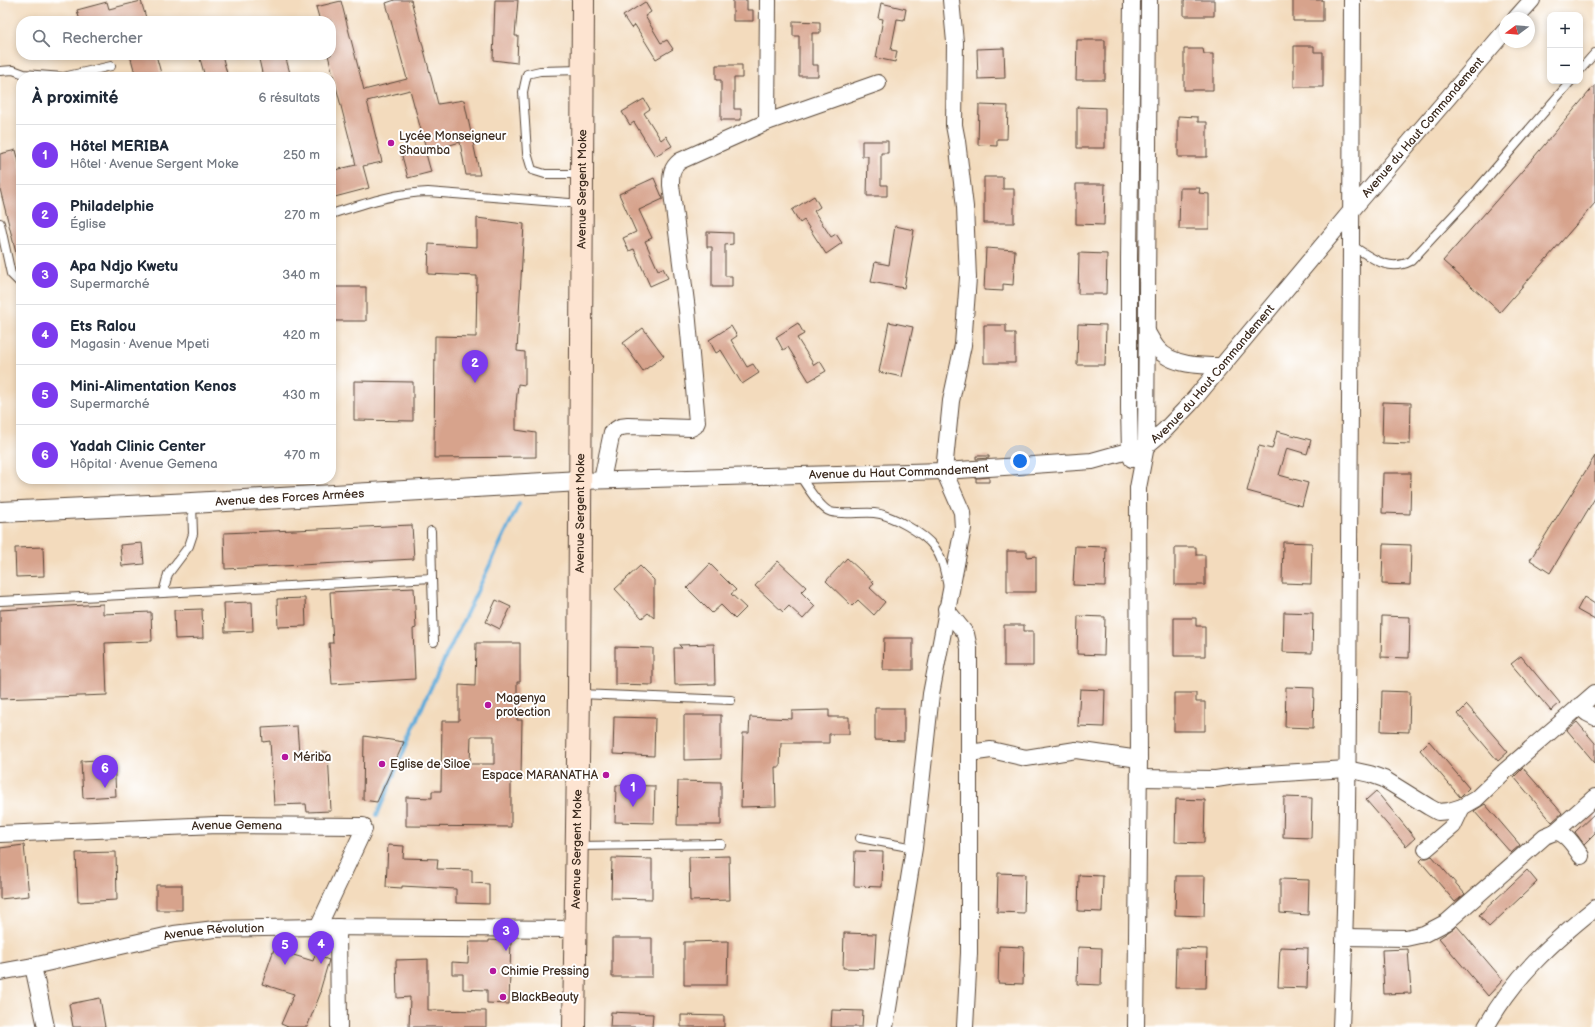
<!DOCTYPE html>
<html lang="fr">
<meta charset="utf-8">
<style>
:root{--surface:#fff;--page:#f2f2f3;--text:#1f2937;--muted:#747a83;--line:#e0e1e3;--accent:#7c3aed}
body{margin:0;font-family:"Balsamiq Sans",sans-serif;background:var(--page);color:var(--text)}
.controls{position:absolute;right:12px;top:12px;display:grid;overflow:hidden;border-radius:8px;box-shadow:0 2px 6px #0003}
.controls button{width:36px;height:36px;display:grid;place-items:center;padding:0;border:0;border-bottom:1px solid var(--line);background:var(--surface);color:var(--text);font:20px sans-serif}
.compass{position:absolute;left:1499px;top:12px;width:36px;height:36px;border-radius:50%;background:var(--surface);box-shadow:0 2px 6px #0003;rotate:254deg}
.you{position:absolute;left:1020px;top:461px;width:14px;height:14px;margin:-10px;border:3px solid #fff;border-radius:50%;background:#1a73e8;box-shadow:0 0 0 6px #1a73e833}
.badge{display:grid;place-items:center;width:26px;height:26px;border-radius:50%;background:var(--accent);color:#fff;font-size:13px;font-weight:700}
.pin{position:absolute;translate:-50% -33px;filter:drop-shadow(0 1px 2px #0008)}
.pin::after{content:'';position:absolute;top:21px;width:14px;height:12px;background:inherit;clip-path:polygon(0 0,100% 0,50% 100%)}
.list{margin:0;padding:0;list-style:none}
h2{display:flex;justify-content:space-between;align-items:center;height:52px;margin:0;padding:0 16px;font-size:17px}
h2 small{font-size:13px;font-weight:400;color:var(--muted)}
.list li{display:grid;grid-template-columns:26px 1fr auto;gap:12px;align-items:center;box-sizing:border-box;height:60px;padding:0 16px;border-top:1px solid var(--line)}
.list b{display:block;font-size:15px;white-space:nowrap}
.list p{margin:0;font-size:13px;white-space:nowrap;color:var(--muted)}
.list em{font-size:13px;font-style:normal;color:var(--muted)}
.icon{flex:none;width:22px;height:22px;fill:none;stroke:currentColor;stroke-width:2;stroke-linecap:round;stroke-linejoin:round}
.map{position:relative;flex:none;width:1595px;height:1027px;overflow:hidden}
.search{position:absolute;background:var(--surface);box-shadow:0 2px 6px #0003;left:16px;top:16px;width:320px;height:44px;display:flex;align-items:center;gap:10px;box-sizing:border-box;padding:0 14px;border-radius:16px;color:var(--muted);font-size:15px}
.panel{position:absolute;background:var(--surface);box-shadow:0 2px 6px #0003;left:16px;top:72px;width:320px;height:412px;border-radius:16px}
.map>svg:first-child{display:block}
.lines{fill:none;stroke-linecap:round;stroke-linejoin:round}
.stream{stroke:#61abd9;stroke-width:4}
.building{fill:#d7a38c;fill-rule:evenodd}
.service-casing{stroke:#574536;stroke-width:10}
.minor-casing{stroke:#574536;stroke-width:18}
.tertiary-casing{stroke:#574536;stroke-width:22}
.secondary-casing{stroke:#574536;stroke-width:24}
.service{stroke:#fff;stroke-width:8}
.minor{stroke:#fff;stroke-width:16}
.tertiary{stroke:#fff;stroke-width:20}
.secondary{stroke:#fde4d1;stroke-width:22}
.poi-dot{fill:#b5179e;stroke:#fff;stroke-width:1.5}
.labels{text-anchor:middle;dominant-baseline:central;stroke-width:4;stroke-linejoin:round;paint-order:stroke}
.street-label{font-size:12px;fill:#3b2a1e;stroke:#fff}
.poi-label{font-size:12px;fill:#3b2a1e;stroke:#fff;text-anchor:start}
</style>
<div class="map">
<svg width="1595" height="1027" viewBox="0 0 1595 1027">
<rect width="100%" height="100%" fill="#fff"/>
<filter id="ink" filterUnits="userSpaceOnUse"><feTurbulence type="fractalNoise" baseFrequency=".025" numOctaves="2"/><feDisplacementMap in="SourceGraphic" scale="8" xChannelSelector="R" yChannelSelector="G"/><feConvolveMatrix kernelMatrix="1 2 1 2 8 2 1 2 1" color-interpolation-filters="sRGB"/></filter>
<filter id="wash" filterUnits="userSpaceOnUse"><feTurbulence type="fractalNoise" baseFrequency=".012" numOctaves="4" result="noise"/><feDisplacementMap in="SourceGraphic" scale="16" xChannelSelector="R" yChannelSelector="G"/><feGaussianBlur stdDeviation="0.9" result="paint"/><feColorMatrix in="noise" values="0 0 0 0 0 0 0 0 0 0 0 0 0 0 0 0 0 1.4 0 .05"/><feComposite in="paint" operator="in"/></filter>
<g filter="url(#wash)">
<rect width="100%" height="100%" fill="#f3dbbd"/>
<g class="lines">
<path class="stream" d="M377 815 426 698 519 504"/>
</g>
<g id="blocks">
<path class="building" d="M395 0H411L438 104 464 100 480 175H466L460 142 427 152 410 90 367 101 382 162 363 166 369 188 331 198V171L356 165 328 55H331V21H320L316 7 341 1 364 90 407 79 386 3Z
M495 0H518L515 36H518L517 63 493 60Z
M733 0H747V10H753V21H733Z
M1184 0H1214V16H1184Z
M1293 0H1323V21H1293Z
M141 1 147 21H80L77 10 107 2 109 9Z
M645 2 651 12 645 16 661 43 667 40 673 49 656 59 635 25 631 28 623 16Z
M881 3 906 9 904 20 897 19 891 50 897 51 895 62 876 58 883 19 878 18Z
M793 21 820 22V33H812V65H818V76H799V36H793Z
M1077 40H1105V80H1076Z
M1294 46H1314V52H1323V87H1294Z
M1004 48 1005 78 978 79 977 49Z
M1184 49H1203L1204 54H1213V90H1184Z
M130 55H156L162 77H136Z
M199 55H222L228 77H205Z
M258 55H285L291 77H263Z
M716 65H742V78H734V109H741V120H721V80H716Z
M1595 85V203L1500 312 1443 261 1523 170Z
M644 99 650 109 644 113 661 140 666 136 672 146 655 156 634 122 630 125 622 112Z
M979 105 1008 106 1007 139H997V146L978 145Z
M1077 107 1105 108V148H1077Z
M1178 116 1198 117V122H1207V157H1178Z
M862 141H888V153H881V185H887V196H867L868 156H862Z
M16 150 21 170V257H17L0 189V154Z
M425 150 431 172 408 178 402 156Z
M984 177H1003V189H1014V223H984Z
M654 178 663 199 639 210 652 238 645 241 658 270 663 268 668 278 650 286 634 249 629 251 623 238 636 232 619 194Z
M1076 184H1105L1104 225 1076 224Z
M1180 188H1200L1199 193 1209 194V229H1179Z
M814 196 820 207 814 211 831 237 836 234 842 243 826 254 804 220 800 223 792 210Z
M477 218 524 224 517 351 525 352V385L518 384 516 404V430L536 433V457L434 458 435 336 476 337 477 276 428 274 429 244 477 247Z
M895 226 914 230 904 288 871 282 875 262 889 265Z
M707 232 733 233V244L725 245V276H732V287H712V247H707Z
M986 248 1015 250 1013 285 1003 284V291L984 290Z
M1079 253 1107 254 1106 294H1078Z
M331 287H366V321H331Z
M889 322 913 327 902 377 879 372Z
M798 323 804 334 797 338 814 365 820 361 826 371 809 381 788 347 783 350 776 337Z
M1078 324 1106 325 1105 365H1077Z
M984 325H1006V333H1015V363H984Z
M731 326 737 336 731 340 747 367 753 364 759 373 742 384 721 350 716 353 709 340Z
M643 328 664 356 643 371 623 343Z
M354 381 413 382V421L354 420Z
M1383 402 1411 403 1410 444 1382 443Z
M1277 431 1311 440 1307 454 1287 448 1279 475 1308 483 1302 506 1247 491 1259 446 1272 449Z
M976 456H989V458L976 459Z
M1595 456V498L1550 573 1530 560Z
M1383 473H1411L1410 514 1382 513Z
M989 477V482H976V478Z
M412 525 414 559 225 569 224 533Z
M1283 542 1312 543 1311 584 1282 583Z
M142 543 144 564 122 566 120 545Z
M1383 544 1411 545 1410 585 1382 584Z
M1075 546 1106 547 1105 586 1073 585Z
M43 547 44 576 16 577 15 548Z
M1175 547H1196V555H1205V585H1175Z
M1007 551H1027V557L1036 556V592H1007Z
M847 558 874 583 870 588 885 602 874 615 858 600 852 606 826 581Z
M778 561 806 587 801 592 815 606 803 619 789 606 783 612 755 586Z
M710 564 736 590 731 594 746 608 735 619 721 605 712 613 687 588Z
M640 566 654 580V618L648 613 642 618 615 589Z
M414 588 416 628 413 629 415 679 332 684 329 643H333L330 592Z
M1584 597 1595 604V620L1577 610Z
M305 598 306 626 278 627 277 599Z
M496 600 511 607 500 629 486 622Z
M252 602 253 631 225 632 224 603Z
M103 604V614L151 612 152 641 105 643 107 695 0 699V610Z
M202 609 203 638 175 639 174 610Z
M1284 612 1313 613 1312 653 1283 652Z
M1078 616 1105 617 1104 655 1077 654Z
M1382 616 1410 617 1409 658 1381 657Z
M1174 618H1196V626H1205V656H1174Z
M1004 625H1024V631H1033V666H1004Z
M884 638H913V670H883Z
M476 643H520V682H517V720H522L521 779H511V827L406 826V797L432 798V791H441L442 721H459V685L475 686ZM471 736H494V764H470Z
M714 644 715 684 675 685 674 648H682L679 645Z
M615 647 653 648V685L615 684Z
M1521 656 1560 703 1551 711 1511 664Z
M1286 687 1314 688 1313 728 1285 727Z
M1080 689 1105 690 1104 727 1078 726Z
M1382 691 1410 692 1409 732 1381 731Z
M1174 693H1196V702H1205V731H1174Z
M1467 705 1508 752 1498 761 1458 714Z
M875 708H904V741L875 740Z
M829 710V717H849V734H829V743H781L780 767H775L776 806 741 807 743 733H749L750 717 792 719V711Z
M684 715H721V759L684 760Z
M614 717 655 718 654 756 613 754Z
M1577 722 1595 743V763L1567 730Z
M297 726 299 753 328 752 331 811 307 812 306 804 274 805 270 741 263 742 262 728Z
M364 736 404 742 377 802 363 800Z
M1429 741 1469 788 1460 797 1420 750Z
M114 759 116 796 83 798 81 761Z
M1523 768 1562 813 1552 822 1514 777Z
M678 781 721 782V825H677Z
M616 785 655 786 654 823 615 822Z
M1376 791 1415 838 1406 846 1366 800Z
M1284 797 1312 798 1311 838 1283 837Z
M1176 799 1205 800 1204 843 1175 842Z
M1485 804 1520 845 1511 853 1474 811Z
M1595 813V833L1584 844 1575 832Z
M24 845 29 896 0 899V848Z
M388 845 404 846 403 858 438 859 437 869 472 870V883L489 884V904L456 903V889L402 886V888L386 887Z
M855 851 883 852 882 887 854 886Z
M116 852 117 900 78 902 76 853Z
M729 856 730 900 690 901 689 857Z
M1432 856 1465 894 1455 902 1420 861 1423 858H1427Z
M612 858 652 859V899L611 898Z
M1527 870 1537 882 1489 927 1479 915Z
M998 873 1025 874 1024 913 997 912Z
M1079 875 1103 876 1102 912 1078 911Z
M1176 876H1205L1204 916 1175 915Z
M1280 879 1309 880 1308 915 1280 913Z
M156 885H182V910H156Z
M1457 926 1503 980 1488 996 1439 938Z
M844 933 876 934 874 969 843 968Z
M612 938H652V977H612Z
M489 940 511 941 509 1004 487 1003V990L463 989V974H452V962L468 963 469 942H489Z
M728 941 727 985H684V942Z
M999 946 1024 947 1023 984 998 983Z
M1078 947 1102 948 1101 985 1077 984Z
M1280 947 1308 948 1307 988 1278 987Z
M1176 948 1207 949 1206 988H1175Z
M274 949 313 961 315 955 329 960 320 991 321 992 307 1027H288L281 1024 294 994 262 984Z
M1408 949 1411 993 1384 994 1382 950Z
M428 959V1010L486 1011V1027H409L410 997 397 998 396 960Z
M100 998 105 1027H73L69 1004Z
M832 1010 863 1011 862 1027H831Z
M611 1012 653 1014 652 1027H610Z
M681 1015 724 1016V1027H681Z"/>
</g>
</g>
<g filter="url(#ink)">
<use href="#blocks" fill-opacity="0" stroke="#574536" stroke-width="1"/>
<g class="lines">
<g class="service-casing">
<path id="service" d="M1580 70 1595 53
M0 71 13 70 24 74 63 77 111 66
M582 174H545L532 170 527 153 523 92 527 74 540 71 582 70
M331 214C363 204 394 193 428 192L582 204
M0 223 11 274 19 282H21
M1351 245C1371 257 1388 273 1411 261L1475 192 1571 81
M800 476C807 486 820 509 831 512 842 515 862 512 874 513 890 514 925 534 934 547 943 558 945 574 948 587
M192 504 193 534 189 546 168 574 163 593 432 578 434 642
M431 531 432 578
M0 601 163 593
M579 694 731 700
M860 838 914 848
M577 846 721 844"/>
</g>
<g class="minor-casing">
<g id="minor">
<path d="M1516 18 1532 0"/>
<path d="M767 122 878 83"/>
<path d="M1147 332C1150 337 1153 343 1157 348 1171 366 1202 366 1222 366"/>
<path d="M1132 459 1130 451 1129 409V258L1132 0"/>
<path d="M602 480 612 432 620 427 628 426 691 428 695 426 697 422 687 310 671 185C671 175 671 168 680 161L767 122 768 0"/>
<path id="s1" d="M580 481 944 471 1092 461 1146 446 1164 431 1190 404 1352 210 1505 31"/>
<path d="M946 609 966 634 969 648V953L965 1027"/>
<path d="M1579 706 1587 713 1595 717"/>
<path d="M969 753 991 750 1026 758 1076 750 1139 759"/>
<path d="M1139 778 1216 779 1235 776 1347 769 1370 774 1384 779 1429 807 1438 812 1449 811 1462 807 1476 799 1505 771 1595 693"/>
<path d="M1555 832 1595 797"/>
<path id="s2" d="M0 834 217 825 363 826 364 829 318 927"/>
<path d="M1426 849 1453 826 1462 807"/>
<path d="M338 927 339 1027"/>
<path d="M1345 937 1406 938 1424 934 1447 922 1545 836C1548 835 1552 833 1555 832 1567 832 1575 848 1581 856"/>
<path d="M33 966 46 1027"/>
<path id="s3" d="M0 972 33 966 174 934 215 929 318 927 575 929"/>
<path d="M885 1027 914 848 931 694 963 528 962 512 944 471 951 401 963 345 968 278 965 207 957 141 954 125 955 42 951 0"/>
<path d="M1136 1027 1139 759 1138 488 1146 446 1149 0"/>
<path d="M1341 1027C1348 867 1348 707 1349 547 1350 365 1352 182 1352 0"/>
<path d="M1486 1027C1514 977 1551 943 1595 908"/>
</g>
</g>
<g class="tertiary-casing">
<g id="tertiary">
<path id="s4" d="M0 512 192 503 580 481"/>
</g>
</g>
<g class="secondary-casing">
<g id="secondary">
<path id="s5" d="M574 1027 579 693 583 0"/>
</g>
</g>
<use href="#service" class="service"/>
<use href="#minor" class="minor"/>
<use href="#tertiary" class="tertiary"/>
<use href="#secondary" class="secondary"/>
</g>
</g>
<g class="poi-dot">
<circle cx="391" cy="143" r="4"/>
<circle cx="488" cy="705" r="4"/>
<circle cx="285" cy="757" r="4"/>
<circle cx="382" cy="764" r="4"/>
<circle cx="606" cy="775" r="4"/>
<circle cx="493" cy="971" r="4"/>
<circle cx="503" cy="997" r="4"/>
</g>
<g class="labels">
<g class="street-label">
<text stroke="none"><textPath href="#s1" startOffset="991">Avenue du Haut Commandement</textPath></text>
<text stroke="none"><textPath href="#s5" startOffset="838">Avenue Sergent Moke</textPath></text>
<text stroke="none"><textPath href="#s1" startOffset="667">Avenue du Haut Commandement</textPath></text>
<text stroke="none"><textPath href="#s1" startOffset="319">Avenue du Haut Commandement</textPath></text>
<text stroke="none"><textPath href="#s4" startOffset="290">Avenue des Forces Armées</textPath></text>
<text stroke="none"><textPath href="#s5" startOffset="514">Avenue Sergent Moke</textPath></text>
<text stroke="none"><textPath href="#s2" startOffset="237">Avenue Gemena</textPath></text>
<text stroke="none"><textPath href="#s5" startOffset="178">Avenue Sergent Moke</textPath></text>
<text stroke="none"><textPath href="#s3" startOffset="218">Avenue Révolution</textPath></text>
</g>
<g class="poi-label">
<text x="399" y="136">Lycée Monseigneur<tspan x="399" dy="14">Shaumba</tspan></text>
<text x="496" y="698">Magenya<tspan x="496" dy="14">protection</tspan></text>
<text x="293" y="757">Mériba</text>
<text x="390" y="764">Eglise de Siloe</text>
<text x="598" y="775" text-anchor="end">Espace MARANATHA</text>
<text x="501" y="971">Chimie Pressing</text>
<text x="511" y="997">BlackBeauty</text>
</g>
</g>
</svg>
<div class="controls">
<button>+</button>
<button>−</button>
</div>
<svg class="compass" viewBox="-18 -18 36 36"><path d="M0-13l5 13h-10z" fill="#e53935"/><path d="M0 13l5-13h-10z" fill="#747a83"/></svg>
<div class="you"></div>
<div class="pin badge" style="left:633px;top:807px">1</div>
<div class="pin badge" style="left:475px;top:383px">2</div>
<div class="pin badge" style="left:506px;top:951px">3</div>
<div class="pin badge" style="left:321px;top:964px">4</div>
<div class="pin badge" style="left:285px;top:965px">5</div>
<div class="pin badge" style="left:105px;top:788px">6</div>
<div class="search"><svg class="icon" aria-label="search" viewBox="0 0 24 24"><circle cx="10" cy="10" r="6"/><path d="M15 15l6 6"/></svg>Rechercher</div>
<section class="panel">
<h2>À proximité<small>6 résultats</small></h2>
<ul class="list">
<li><span class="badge">1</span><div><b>Hôtel MERIBA</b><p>Hôtel · Avenue Sergent Moke</p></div><em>250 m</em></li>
<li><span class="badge">2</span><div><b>Philadelphie</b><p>Église</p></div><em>270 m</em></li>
<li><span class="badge">3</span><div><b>Apa Ndjo Kwetu</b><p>Supermarché</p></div><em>340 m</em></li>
<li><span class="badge">4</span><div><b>Ets Ralou</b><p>Magasin · Avenue Mpeti</p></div><em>420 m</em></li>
<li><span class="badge">5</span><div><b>Mini-Alimentation Kenos</b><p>Supermarché</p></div><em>430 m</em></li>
<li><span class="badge">6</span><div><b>Yadah Clinic Center</b><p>Hôpital · Avenue Gemena</p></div><em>470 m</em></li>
</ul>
</section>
</div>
